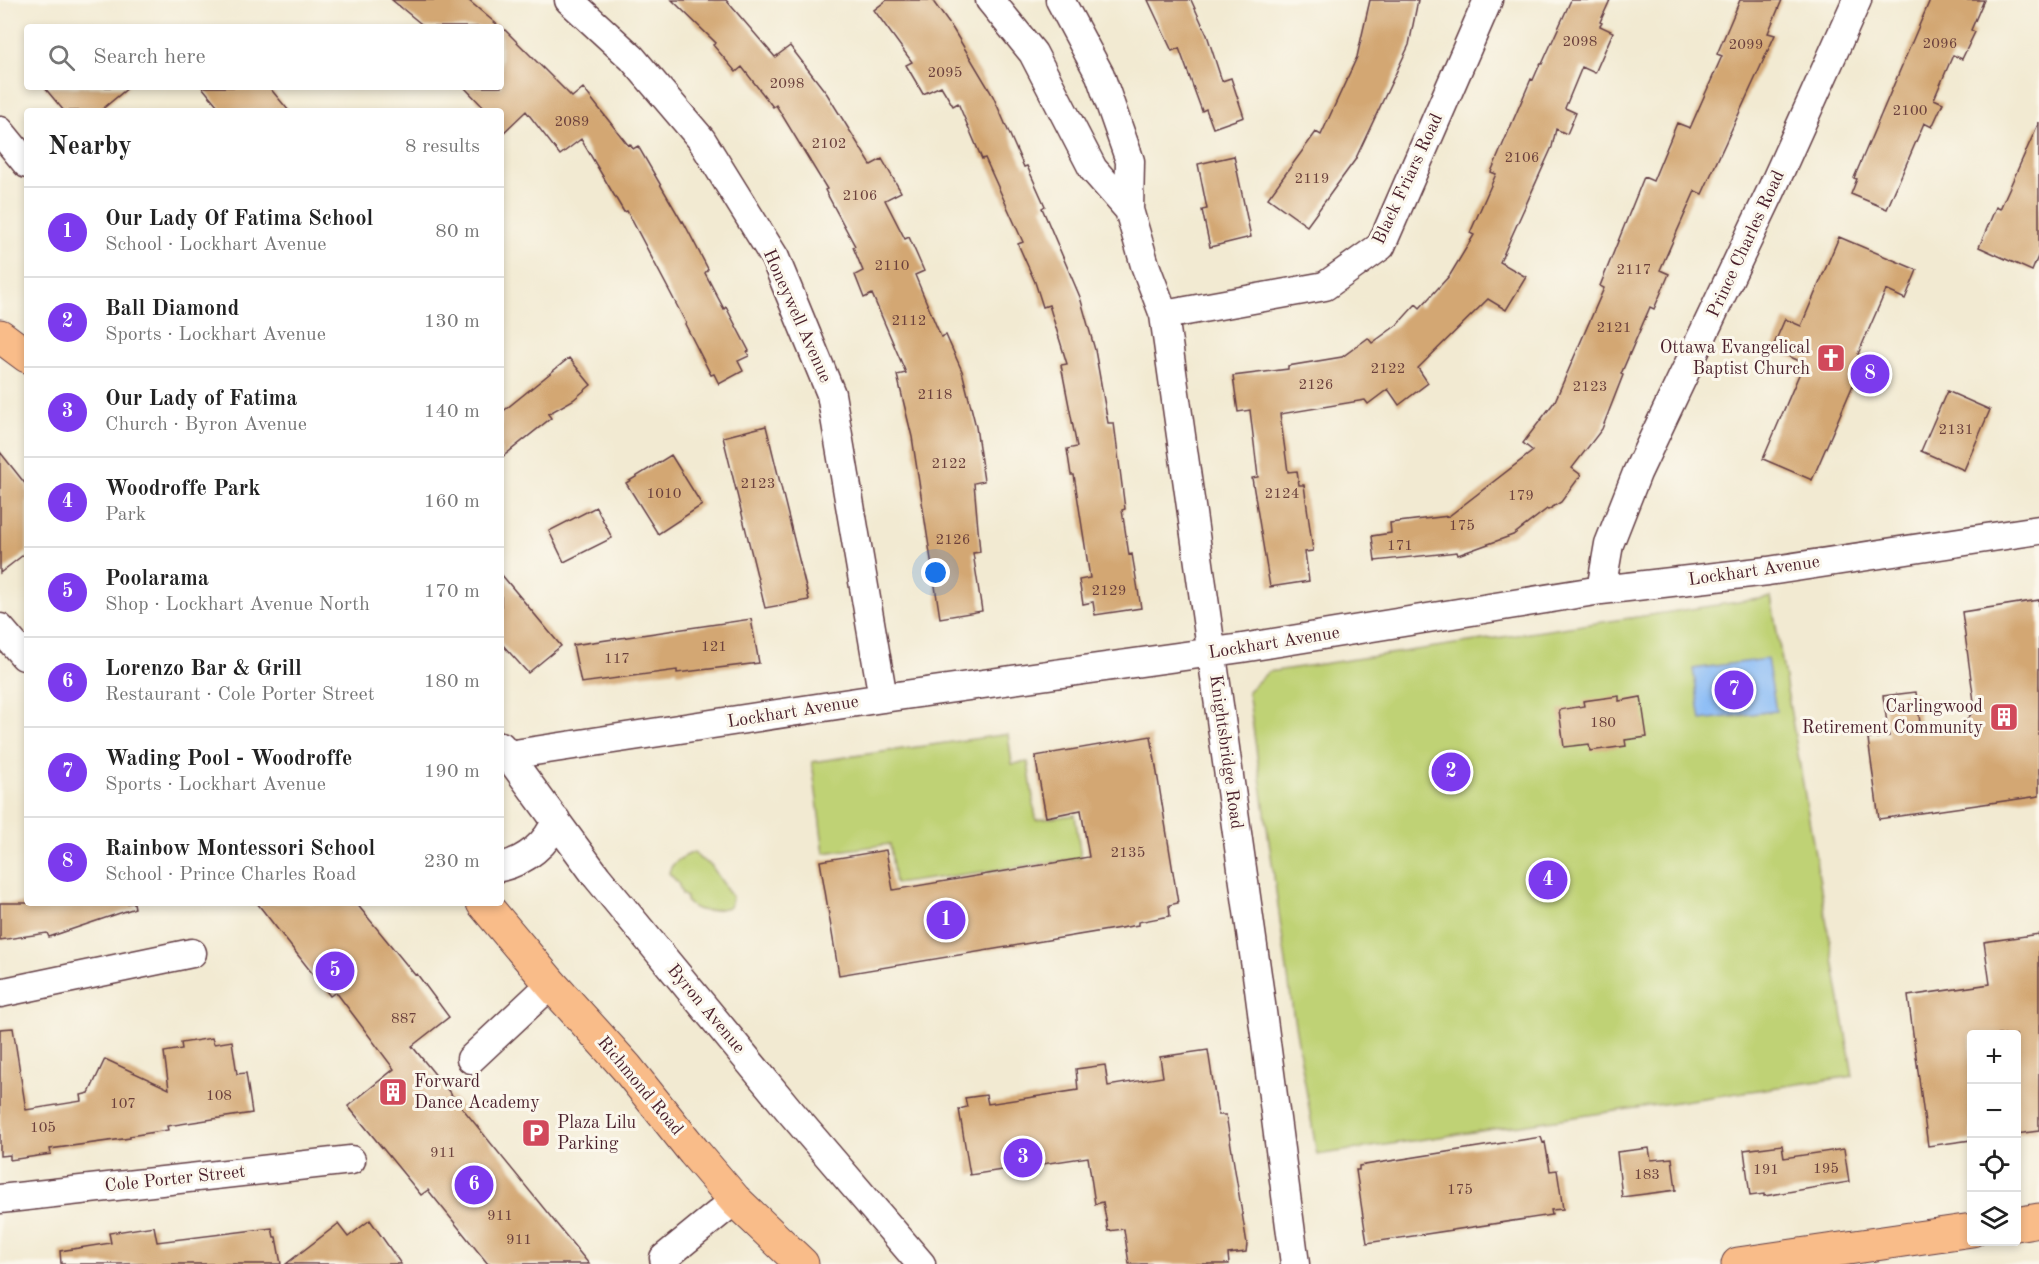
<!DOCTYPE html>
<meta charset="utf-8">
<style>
:root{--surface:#fff;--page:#f2f2f2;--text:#222;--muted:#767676;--line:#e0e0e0;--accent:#7c3aed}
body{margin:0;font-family:"Old Standard TT",serif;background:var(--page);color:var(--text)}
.controls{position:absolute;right:18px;bottom:18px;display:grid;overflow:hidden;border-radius:6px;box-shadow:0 3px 9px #0003}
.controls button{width:54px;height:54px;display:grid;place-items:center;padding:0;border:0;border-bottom:2px solid var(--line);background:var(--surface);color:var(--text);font:30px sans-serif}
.you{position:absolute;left:936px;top:573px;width:21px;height:21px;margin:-15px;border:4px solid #fff;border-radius:50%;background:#1a73e8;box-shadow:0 0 0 9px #1a73e833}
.badge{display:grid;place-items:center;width:39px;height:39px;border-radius:50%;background:var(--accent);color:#fff;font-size:20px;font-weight:700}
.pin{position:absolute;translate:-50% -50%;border:3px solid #fff;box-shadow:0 2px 6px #0006}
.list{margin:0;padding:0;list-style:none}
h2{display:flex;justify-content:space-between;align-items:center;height:78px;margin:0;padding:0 24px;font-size:26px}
h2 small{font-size:20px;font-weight:400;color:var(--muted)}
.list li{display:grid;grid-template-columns:39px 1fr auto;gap:18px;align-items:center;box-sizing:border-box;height:90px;padding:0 24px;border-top:2px solid var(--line)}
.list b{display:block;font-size:22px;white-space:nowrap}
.list p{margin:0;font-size:20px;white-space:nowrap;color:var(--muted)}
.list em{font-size:20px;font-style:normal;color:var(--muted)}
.icon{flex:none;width:33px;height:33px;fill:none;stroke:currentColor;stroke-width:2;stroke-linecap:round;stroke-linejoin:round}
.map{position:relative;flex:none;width:2039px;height:1264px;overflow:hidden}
.search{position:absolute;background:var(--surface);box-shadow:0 3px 9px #0003;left:24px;top:24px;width:480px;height:66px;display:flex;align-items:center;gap:15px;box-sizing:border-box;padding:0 21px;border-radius:6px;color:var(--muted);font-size:22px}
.panel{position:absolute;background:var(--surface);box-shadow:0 3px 9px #0003;left:24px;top:108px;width:480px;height:798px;border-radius:6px}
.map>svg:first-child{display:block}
.green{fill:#bfd275;stroke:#847850;stroke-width:1.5}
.water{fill:#89bbf6;stroke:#6a6d90;stroke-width:1.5}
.building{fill:#d3a773}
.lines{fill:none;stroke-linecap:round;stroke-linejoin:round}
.minor-casing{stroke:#633d44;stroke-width:31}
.major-casing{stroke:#633d44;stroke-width:35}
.minor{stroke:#fff;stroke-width:28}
.major{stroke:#f9bc89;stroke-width:33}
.labels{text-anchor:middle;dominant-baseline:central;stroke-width:6;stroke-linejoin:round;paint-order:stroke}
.number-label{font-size:15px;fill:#6c413d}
.street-label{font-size:18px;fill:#4a1f2b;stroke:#fbf7ec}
.poi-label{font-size:18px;fill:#4a1f2b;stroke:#fbf7ec;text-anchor:end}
</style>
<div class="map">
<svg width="2039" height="1264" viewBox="0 0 2039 1264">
<rect width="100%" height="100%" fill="#fbf7ec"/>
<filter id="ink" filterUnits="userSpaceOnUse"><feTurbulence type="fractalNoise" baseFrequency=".0167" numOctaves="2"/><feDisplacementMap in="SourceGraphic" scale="12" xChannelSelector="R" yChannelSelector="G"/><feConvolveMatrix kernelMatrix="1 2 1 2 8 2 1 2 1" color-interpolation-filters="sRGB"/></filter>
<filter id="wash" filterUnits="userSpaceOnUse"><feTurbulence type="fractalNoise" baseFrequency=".008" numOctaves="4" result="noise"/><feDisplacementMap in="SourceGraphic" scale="24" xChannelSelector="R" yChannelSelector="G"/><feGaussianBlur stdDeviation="1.35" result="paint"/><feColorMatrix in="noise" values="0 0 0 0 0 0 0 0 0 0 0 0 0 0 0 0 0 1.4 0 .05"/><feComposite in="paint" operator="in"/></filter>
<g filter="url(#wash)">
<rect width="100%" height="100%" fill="#f2ead2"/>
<path class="green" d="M1771 597 1853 1076 1317 1155 1293 1013 1248 691 1268 672Z
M1008 734 1012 764 1028 762 1036 820 1075 815 1081 858 895 884 890 844 824 853 812 762Z
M694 852 700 859 711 865 732 897 730 907C711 910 699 916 686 901V897L682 894 678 883 669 873C671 861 684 857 694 852Z"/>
<path class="water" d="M1767 659 1776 711 1701 720 1693 669Z"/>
<g id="blocks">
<path class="building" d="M392 0H468L500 27H425Z
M672 0H726L775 57 790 46 827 94 871 165 882 159 901 192 885 200 905 239 909 237 924 271 915 275 941 337 946 335 962 371 976 427 984 481 974 483 980 552 973 553 982 611 940 618 912 437 897 375 906 373 872 294 864 298 855 275 863 271 853 247 855 246 825 190 827 189 776 105 773 107 742 67 736 72 713 45 716 43Z
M887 0H932L953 29 993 96 1024 167 1027 166 1045 206 1042 208 1080 297 1095 350 1108 423H1114L1125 509 1122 510 1129 555 1132 554 1141 608 1095 615 1093 602 1083 604 1079 580 1090 578 1074 475H1071L1067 449 1077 447 1061 365 1067 364 1049 305 1043 307 1035 282 1018 244 1023 242 985 158 982 159 958 103 953 106 941 86 923 94 906 65 912 62 874 10Z
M1148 0H1191L1207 35 1222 81 1231 78 1244 117 1213 128 1206 109 1202 111 1179 48 1172 51Z
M1370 0H1418L1409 45 1355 160 1307 226 1268 198 1316 132 1321 135 1357 57Z
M1571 0H1610L1600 22 1602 23 1600 26 1613 32 1595 73 1582 67 1565 108 1576 113 1567 134 1556 129 1552 147 1500 262 1526 277 1506 310 1488 299 1418 368 1428 383 1399 405 1388 389 1368 404 1365 400 1280 414 1288 472 1297 471 1299 485H1304L1313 551 1305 552 1309 581 1270 587 1252 478 1258 477 1250 410 1238 412 1233 376 1288 369V366L1342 357 1368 338 1372 343 1397 325 1416 304 1420 308 1450 275 1474 235 1470 233 1496 174 1491 172 1531 79 1533 80 1540 64H1542Z
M1740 0H1782L1768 33 1775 35 1702 194 1695 191 1660 270 1669 274 1654 309 1650 307 1621 374 1623 375 1602 429 1572 468 1581 475 1561 502 1548 510 1547 509 1513 535 1458 555 1457 552 1375 561 1372 536 1391 533 1390 523 1449 516 1533 451 1523 443 1555 401 1604 288 1600 286 1644 177 1653 181 1677 123 1690 128 1722 56 1717 54Z
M1930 0H1984L1971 30 1975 32 1962 59 1953 55 1934 99 1943 103 1932 127 1924 123 1887 209 1851 194 1857 179 1854 178Z
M501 26 572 97 583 88 628 145 630 144 633 149 638 146 682 222 683 221 708 269 705 273 724 309 726 307 749 351 747 352 749 356 738 361 743 371 719 384 714 374 711 375 685 324 686 323 671 294 627 211 624 212 581 139 560 155 526 111 501 135V111H487L464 87H501Z
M44 87H129L100 111H64Z
M202 87H269L289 111H222Z
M2039 122V254L2032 271 1979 247 1996 207 2000 209Z
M1234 156 1251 237 1210 247 1202 210 1207 209 1198 164Z
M1839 237 1917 270 1905 299 1886 290 1858 354 1878 363 1865 391 1853 385 1812 480 1763 459 1804 363 1772 349 1785 319 1801 326Z
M569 358 591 385 573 400 548 414 551 418 501 458V413Z
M1947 391 1990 410 1964 470 1921 451Z
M766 426 809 600 765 608 723 437Z
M0 452 27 486V552L0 573Z
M671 455 702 505 658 534 626 483Z
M596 507 612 538 564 562 549 531Z
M501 574 561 646 528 673 501 643Z
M2039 600V796L1879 819 1868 739 1889 736 1883 696 1916 692 1921 731 1962 726 1975 709 1962 612Z
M751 619 759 663 677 673V670L581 683 573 645Z
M1619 696V701L1641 697 1647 737 1625 740 1626 746 1590 751 1589 744 1564 747 1559 710 1584 706 1583 701Z
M1151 736 1178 903 1169 905 1170 916 1138 922V925L839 975 820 861 886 850 893 890 1089 857 1081 810 1046 817 1035 756Z
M0 903H134L135 908 49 937 47 933 0 940Z
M257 903H356L415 975 417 974 449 1017 412 1046 589 1264H488L428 1190 421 1195 348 1106 394 1069 336 992 330 996Z
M2039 934V1131L2016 1134V1035H1971V1140L1928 1146 1908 996 1990 984 1984 942Z
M13 1028 26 1110 82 1101 81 1095 89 1093 105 1059 169 1089 164 1052 182 1049 181 1043 212 1038 214 1044 232 1041 237 1074 246 1073 252 1113 167 1126 168 1130 130 1136V1138L50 1149 51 1154 10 1160V1155L0 1156V1029Z
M1208 1050 1218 1115H1226L1247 1244 1246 1252 1228 1254 1229 1264H1129L1124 1229 1108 1231 1103 1202 1095 1204 1088 1157 970 1175 959 1109 967 1107 965 1098 986 1095 988 1104 1078 1090 1076 1069 1105 1065 1108 1086 1163 1077 1160 1057Z
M1541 1137 1543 1143 1545 1142 1550 1171 1557 1170 1563 1209 1551 1210 1552 1215 1367 1243 1356 1170H1359V1166Z
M1782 1145 1784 1158 1844 1149 1849 1182 1764 1196V1194L1750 1196 1744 1150Z
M1649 1148 1651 1160 1672 1158 1676 1190 1622 1197 1617 1152Z
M370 1220 401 1264H286L338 1224 348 1237Z
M154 1226 157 1242 272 1228 274 1237H276L281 1264H61L60 1251 111 1243 109 1233Z"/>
</g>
</g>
<g filter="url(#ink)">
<use href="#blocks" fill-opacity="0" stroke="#633d44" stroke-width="1.5"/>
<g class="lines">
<g class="minor-casing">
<path id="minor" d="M569 0 632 58 701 139 775 258 831 394 883 698
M990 0 1033 53 1093 169 1129 210
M1060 0 1100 75 1130 161 1129 210 1145 265 1164 315 1259 989 1295 1264
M0 131 27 164
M1164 315 1325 286 1381 246 1488 0
M1601 590 1609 544 1637 473 1771 191 1857 0
M0 628 24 656 27 653
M501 746 597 877 789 1110 921 1264
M508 755 883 698 1242 648 1601 590 1768 571 2039 530
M501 867C525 861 548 844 556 820
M0 993 192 953
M471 1059 551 984
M0 1199 351 1160
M664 1258 735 1200"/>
</g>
<g class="major-casing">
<path id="major" d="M0 336 27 356
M483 903 551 984 626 1067 694 1152 735 1200 802 1264
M2016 1224 2039 1220
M1738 1264 1972 1230"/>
</g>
<use href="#minor" class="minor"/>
<use href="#major" class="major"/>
</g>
</g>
<defs>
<g id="church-square" transform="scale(1.5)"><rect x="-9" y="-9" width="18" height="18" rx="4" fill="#d1495b" stroke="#fbf7ec"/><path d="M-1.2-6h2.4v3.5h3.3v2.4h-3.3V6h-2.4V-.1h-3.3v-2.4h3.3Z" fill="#fff"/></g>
<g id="building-square" transform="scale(1.5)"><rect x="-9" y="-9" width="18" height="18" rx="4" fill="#d1495b" stroke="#fbf7ec"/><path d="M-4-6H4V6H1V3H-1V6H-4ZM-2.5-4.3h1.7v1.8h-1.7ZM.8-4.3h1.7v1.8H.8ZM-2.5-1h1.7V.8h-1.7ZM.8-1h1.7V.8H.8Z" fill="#fff"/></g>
<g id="parking-square" transform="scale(1.5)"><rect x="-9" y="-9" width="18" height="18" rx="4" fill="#d1495b" stroke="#fbf7ec"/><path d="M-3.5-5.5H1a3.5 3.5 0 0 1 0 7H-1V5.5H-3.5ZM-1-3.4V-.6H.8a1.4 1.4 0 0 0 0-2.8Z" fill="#fff"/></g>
</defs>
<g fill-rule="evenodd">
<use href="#church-square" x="1831" y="358"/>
<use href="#building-square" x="2004" y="717"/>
<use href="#building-square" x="393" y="1092"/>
<use href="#parking-square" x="536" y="1133"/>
</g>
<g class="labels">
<g class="number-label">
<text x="1580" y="42">2098</text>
<text x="1940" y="44">2096</text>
<text x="1746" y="45">2099</text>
<text x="945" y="73">2095</text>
<text x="787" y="84">2098</text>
<text x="1910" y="111">2100</text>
<text x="572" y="122">2089</text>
<text x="829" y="144">2102</text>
<text x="1522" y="158">2106</text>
<text x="1312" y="179">2119</text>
<text x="860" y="196">2106</text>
<text x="892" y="266">2110</text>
<text x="1634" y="270">2117</text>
<text x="909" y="321">2112</text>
<text x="1614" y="328">2121</text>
<text x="1388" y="369">2122</text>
<text x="1316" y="385">2126</text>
<text x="1590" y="387">2123</text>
<text x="935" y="395">2118</text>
<text x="1956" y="430">2131</text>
<text x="949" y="464">2122</text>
<text x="758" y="484">2123</text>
<text x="664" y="494">1010</text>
<text x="1282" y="494">2124</text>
<text x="1521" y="496">179</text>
<text x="1462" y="526">175</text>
<text x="953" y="540">2126</text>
<text x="1400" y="546">171</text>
<text x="1109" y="591">2129</text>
<text x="714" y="647">121</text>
<text x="617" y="659">117</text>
<text x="1603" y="723">180</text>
<text x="1128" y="853">2135</text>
<text x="404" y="1019">887</text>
<text x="219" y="1096">108</text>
<text x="123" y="1104">107</text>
<text x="43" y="1128">105</text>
<text x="443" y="1153">911</text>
<text x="1826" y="1169">195</text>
<text x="1766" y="1170">191</text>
<text x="1647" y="1175">183</text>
<text x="1460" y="1190">175</text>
<text x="500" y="1216">911</text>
<text x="519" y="1240">911</text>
</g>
<g class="street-label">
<text transform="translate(1408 179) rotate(-65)">Black Friars Road</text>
<text transform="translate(1746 244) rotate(-65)">Prince Charles Road</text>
<text transform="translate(797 316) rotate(66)">Honeywell Avenue</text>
<text transform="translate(1754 571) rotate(-8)">Lockhart Avenue</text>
<text transform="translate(1274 643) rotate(-9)">Lockhart Avenue</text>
<text transform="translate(793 712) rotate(-9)">Lockhart Avenue</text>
<text transform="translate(1226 752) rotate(82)">Knightsbridge Road</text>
<text transform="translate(706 1009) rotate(50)">Byron Avenue</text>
<text transform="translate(640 1086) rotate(50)">Richmond Road</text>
<text transform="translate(175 1179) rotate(-6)">Cole Porter Street</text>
</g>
<g class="poi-label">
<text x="1810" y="348">Ottawa Evangelical<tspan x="1810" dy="21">Baptist Church</tspan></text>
<text x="1983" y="707">Carlingwood<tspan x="1983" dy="21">Retirement Community</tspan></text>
<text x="414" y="1082" text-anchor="start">Forward<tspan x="414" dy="21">Dance Academy</tspan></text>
<text x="557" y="1123" text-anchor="start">Plaza Lilu<tspan x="557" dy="21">Parking</tspan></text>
</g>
</g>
</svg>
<div class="controls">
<button>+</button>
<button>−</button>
<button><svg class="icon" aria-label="locate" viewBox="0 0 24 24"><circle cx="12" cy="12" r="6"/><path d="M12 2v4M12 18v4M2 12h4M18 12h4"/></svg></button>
<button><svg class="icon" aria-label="layers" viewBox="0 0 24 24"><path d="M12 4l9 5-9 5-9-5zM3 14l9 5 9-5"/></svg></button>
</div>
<div class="you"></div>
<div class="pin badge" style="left:946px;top:920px">1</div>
<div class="pin badge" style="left:1451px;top:772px">2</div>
<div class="pin badge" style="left:1023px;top:1158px">3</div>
<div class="pin badge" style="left:1548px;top:880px">4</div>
<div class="pin badge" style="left:335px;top:971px">5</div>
<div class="pin badge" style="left:474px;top:1185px">6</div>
<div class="pin badge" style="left:1734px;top:690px">7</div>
<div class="pin badge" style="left:1870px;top:374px">8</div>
<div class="search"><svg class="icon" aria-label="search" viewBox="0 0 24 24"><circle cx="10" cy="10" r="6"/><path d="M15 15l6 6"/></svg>Search here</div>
<section class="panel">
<h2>Nearby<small>8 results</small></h2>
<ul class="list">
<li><span class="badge">1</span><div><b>Our Lady Of Fatima School</b><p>School · Lockhart Avenue</p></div><em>80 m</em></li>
<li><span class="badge">2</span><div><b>Ball Diamond</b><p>Sports · Lockhart Avenue</p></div><em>130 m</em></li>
<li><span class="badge">3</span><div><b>Our Lady of Fatima</b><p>Church · Byron Avenue</p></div><em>140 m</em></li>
<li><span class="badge">4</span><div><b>Woodroffe Park</b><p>Park</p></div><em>160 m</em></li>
<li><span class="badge">5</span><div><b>Poolarama</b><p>Shop · Lockhart Avenue North</p></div><em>170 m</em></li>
<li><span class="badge">6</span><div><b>Lorenzo Bar &amp; Grill</b><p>Restaurant · Cole Porter Street</p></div><em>180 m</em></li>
<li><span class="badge">7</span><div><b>Wading Pool - Woodroffe</b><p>Sports · Lockhart Avenue</p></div><em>190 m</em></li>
<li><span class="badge">8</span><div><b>Rainbow Montessori School</b><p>School · Prince Charles Road</p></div><em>230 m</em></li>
</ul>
</section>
</div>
